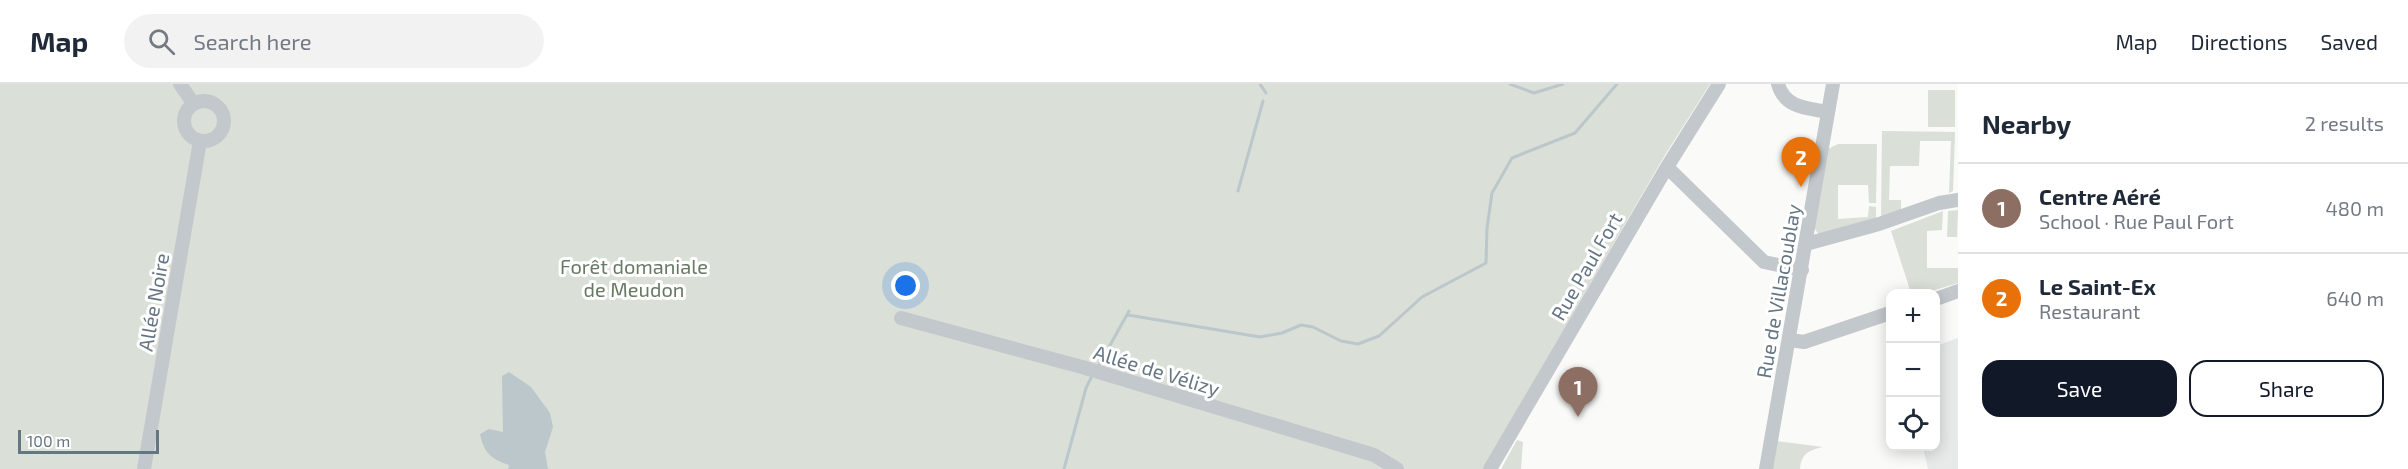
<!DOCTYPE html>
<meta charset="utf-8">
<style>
:root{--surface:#fff;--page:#f2f2f3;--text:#1f2937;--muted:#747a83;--line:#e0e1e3;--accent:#111827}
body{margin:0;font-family:"Exo 2",sans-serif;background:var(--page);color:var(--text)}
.controls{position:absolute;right:18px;bottom:18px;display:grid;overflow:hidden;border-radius:12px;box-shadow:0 3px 15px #0003}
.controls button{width:54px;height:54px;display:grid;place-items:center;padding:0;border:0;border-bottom:2px solid var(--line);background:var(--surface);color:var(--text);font:30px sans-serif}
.scale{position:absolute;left:18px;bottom:15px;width:141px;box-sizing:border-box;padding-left:6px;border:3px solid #657683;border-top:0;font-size:16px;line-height:21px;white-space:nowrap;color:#657683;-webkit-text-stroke:4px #fff;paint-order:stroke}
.you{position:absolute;left:906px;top:202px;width:21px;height:21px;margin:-15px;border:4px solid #fff;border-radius:50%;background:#1a73e8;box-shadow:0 0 0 9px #1a73e833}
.badge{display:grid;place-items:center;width:39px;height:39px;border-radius:50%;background:var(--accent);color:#fff;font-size:20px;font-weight:700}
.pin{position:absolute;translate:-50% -50px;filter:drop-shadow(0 2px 3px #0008)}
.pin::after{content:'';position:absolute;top:32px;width:21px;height:18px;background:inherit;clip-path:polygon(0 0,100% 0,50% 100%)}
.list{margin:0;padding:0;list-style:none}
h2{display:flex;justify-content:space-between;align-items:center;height:78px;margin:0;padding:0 24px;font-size:26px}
h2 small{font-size:20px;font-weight:400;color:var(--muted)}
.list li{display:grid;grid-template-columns:39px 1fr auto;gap:18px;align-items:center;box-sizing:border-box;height:90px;padding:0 24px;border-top:2px solid var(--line)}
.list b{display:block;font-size:22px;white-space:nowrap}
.list p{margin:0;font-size:20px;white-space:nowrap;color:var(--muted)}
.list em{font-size:20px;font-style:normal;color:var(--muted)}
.actions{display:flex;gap:12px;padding:18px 24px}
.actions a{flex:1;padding:14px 0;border:2px solid var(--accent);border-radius:18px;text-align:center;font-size:21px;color:var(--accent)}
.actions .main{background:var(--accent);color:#fff}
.icon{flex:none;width:33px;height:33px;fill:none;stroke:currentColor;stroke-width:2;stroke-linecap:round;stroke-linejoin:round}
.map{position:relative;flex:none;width:1958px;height:385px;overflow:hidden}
header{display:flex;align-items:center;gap:36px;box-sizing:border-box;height:84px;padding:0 30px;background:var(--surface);border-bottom:2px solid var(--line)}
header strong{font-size:28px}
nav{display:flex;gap:33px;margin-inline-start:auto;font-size:21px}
.search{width:420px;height:54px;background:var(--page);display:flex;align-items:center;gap:15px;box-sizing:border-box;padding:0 21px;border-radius:33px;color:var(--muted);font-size:22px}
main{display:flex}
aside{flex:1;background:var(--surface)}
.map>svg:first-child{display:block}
.built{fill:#e8e9e9}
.green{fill:#dadfd7}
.water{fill:#bbc7cb}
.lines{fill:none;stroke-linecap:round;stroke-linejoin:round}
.stream{stroke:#bbc7cb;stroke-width:3}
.minor{stroke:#c3c8cc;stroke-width:14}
.labels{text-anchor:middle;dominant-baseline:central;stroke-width:6;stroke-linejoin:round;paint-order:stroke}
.park-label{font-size:20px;fill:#687a64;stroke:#fff}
.street-label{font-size:20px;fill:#657683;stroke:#fff}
</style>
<header>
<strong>Map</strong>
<div class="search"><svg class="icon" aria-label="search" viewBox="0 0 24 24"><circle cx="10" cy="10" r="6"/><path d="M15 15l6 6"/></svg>Search here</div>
<nav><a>Map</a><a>Directions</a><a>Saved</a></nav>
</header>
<main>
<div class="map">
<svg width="1958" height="385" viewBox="0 0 1958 385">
<rect width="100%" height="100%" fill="#fafaf8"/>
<path class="built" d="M1958 254V385H1928L1923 363 1936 362V262Z"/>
<path class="green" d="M0 0H1710L1665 71 1483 385H0Z
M1928 6H1955V43H1928Z
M1882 47 1955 48 1953 107 1949 109 1951 57H1920L1919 82H1890L1889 116H1901V129L1881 136Z
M1838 60H1877L1876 119H1869L1868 101H1838V135L1868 133 1869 122 1876 123V136L1819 151 1813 142 1826 66Z
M1958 126 1957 153H1947L1948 127Z
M1943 127 1942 146 1927 147V184H1958V199L1925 209H1911L1891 147Z
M1517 356 1523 358 1521 385H1501Z
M1777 357 1823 363C1809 366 1801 370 1800 385H1772Z"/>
<path class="water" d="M509 288 531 303 550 329 553 343 545 368 548 385H508L509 381C491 375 484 369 480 350L489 345 503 348 502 292Z"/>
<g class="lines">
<path class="stream" d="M1260 0 1266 9
M1510 0 1534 9 1563 0
M1238 107 1263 17
M1128 231 1260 253 1282 249 1301 241 1313 243 1341 257 1358 260 1379 252 1422 213 1486 179 1487 144 1492 109 1512 74 1575 49 1617 0
M1099 281 1129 227
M1064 385 1086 304 1091 294"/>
<path class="minor" d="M180 0 193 19
M1778 0C1785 24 1806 24 1828 28
M184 37a20 20 0 1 1 40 0a20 20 0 1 1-40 0Z
M1667 83 1764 178 1802 186
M1806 160 1879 140 1939 119 1958 116
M1936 215 1958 207
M901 234 1082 283 1374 371 1397 385
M1790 256 1804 258 1890 229
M144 385 200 57
M1490 385 1667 83 1719 0
M1766 385 1833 0"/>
</g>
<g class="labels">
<g class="park-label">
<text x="634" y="182">Forêt domaniale<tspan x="634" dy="23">de Meudon</tspan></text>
</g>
<g class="street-label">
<text transform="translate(1586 182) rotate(-60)">Rue Paul Fort</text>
<text transform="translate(1778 207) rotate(-80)">Rue de Villacoublay</text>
<text transform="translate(153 218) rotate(-80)">Allée Noire</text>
<text transform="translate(1157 286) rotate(17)">Allée de Vélizy</text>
</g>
</g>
</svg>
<div class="controls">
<button>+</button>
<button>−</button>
<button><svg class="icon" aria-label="locate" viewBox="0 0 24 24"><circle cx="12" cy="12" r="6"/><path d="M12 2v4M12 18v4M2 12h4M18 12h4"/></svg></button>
</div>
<div class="scale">100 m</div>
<div class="you"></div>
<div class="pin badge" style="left:1578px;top:333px;background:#8d6e63">1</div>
<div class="pin badge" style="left:1801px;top:103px;background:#e8710a">2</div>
</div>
<aside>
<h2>Nearby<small>2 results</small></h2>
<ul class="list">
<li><span class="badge" style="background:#8d6e63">1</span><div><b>Centre Aéré</b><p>School · Rue Paul Fort</p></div><em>480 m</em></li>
<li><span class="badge" style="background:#e8710a">2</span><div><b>Le Saint-Ex</b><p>Restaurant</p></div><em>640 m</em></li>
</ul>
<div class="actions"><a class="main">Save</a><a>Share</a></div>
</aside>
</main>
